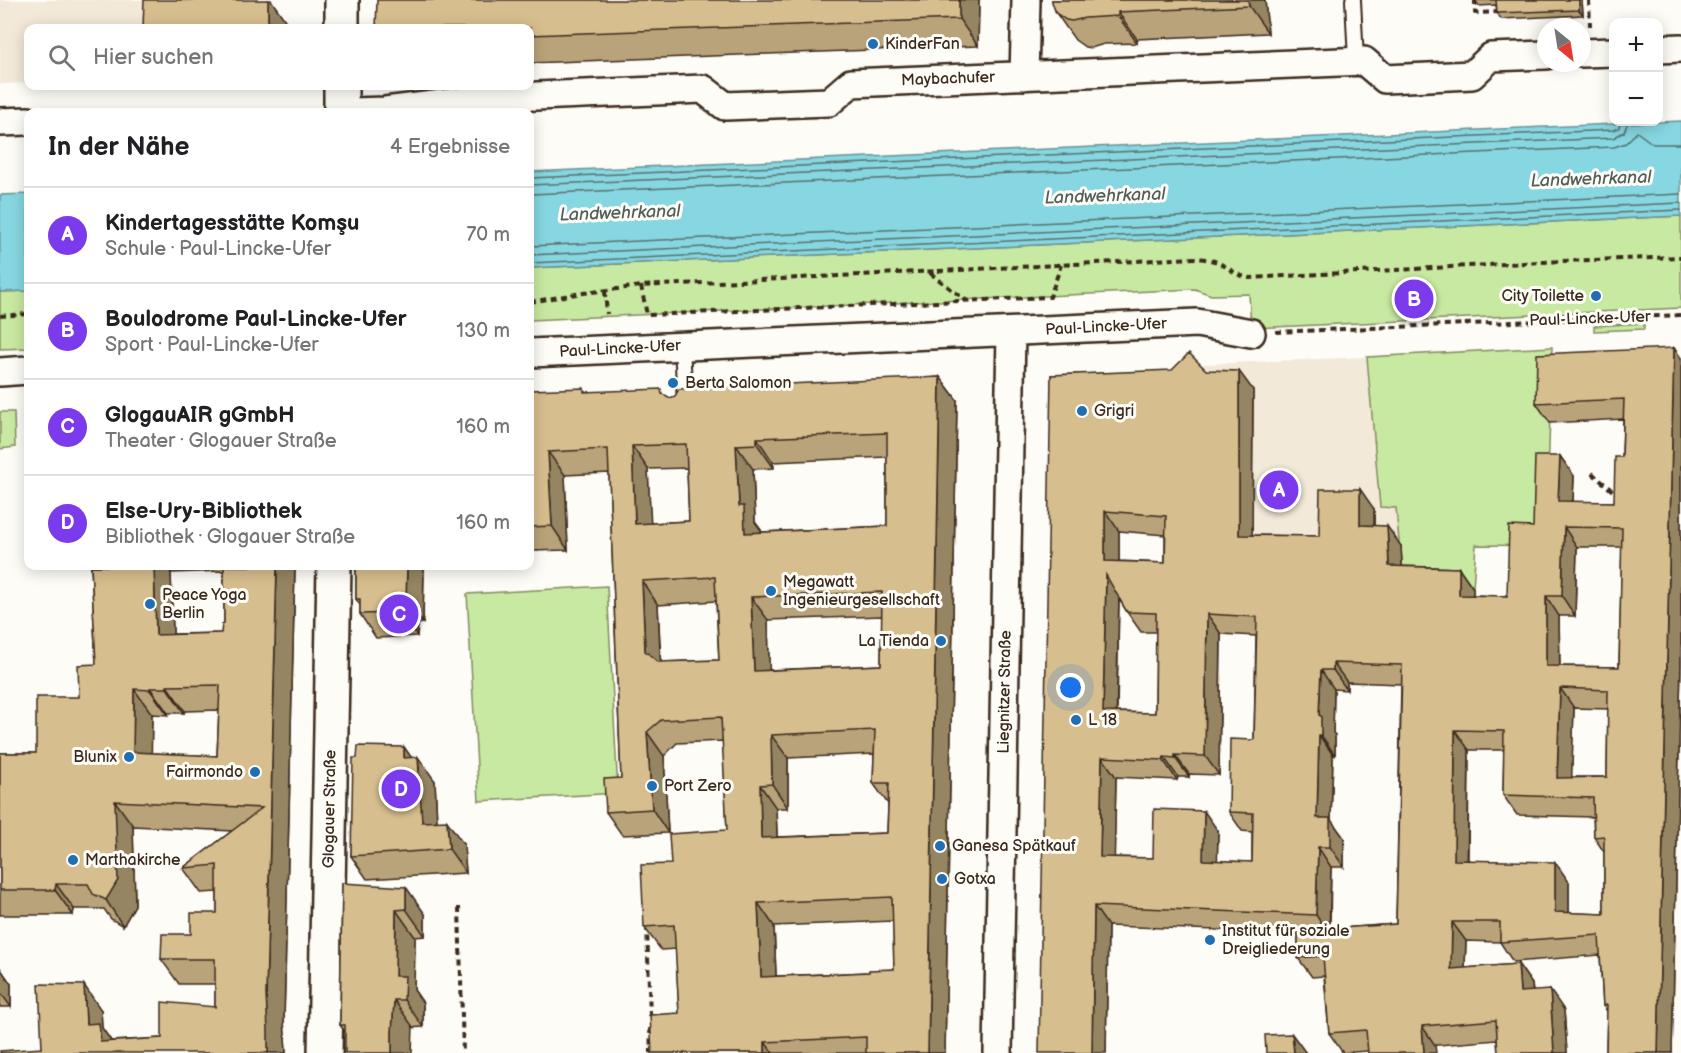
<!DOCTYPE html>
<html lang="de">
<meta charset="utf-8">
<style>
:root{--surface:#fff;--page:#f2f2f2;--text:#202124;--muted:#757577;--line:#e0e0e0;--accent:#7c3aed}
body{margin:0;font-family:"Balsamiq Sans",sans-serif;background:var(--page);color:var(--text)}
.controls{position:absolute;right:18px;top:18px;display:grid;overflow:hidden;border-radius:12px;box-shadow:0 3px 15px #0003}
.controls button{width:54px;height:54px;display:grid;place-items:center;padding:0;border:0;border-bottom:2px solid var(--line);background:var(--surface);color:var(--text);font:30px sans-serif}
.compass{position:absolute;left:1537px;top:18px;width:54px;height:54px;border-radius:50%;background:var(--surface);box-shadow:0 3px 15px #0003;rotate:150deg}
.you{position:absolute;left:1071px;top:688px;width:21px;height:21px;margin:-15px;border:4px solid #fff;border-radius:50%;background:#1a73e8;box-shadow:0 0 0 9px #1a73e833}
.badge{display:grid;place-items:center;width:39px;height:39px;border-radius:50%;background:var(--accent);color:#fff;font-size:20px;font-weight:700}
.pin{position:absolute;translate:-50% -50%;border:3px solid #fff;box-shadow:0 2px 6px #0006}
.list{margin:0;padding:0;list-style:none}
h2{display:flex;justify-content:space-between;align-items:center;height:78px;margin:0;padding:0 24px;font-size:26px}
h2 small{font-size:20px;font-weight:400;color:var(--muted)}
.list li{display:grid;grid-template-columns:39px 1fr auto;gap:18px;align-items:center;box-sizing:border-box;height:96px;padding:0 24px;border-top:2px solid var(--line)}
.list b{display:block;font-size:22px;white-space:nowrap}
.list p{margin:0;font-size:20px;white-space:nowrap;color:var(--muted)}
.list em{font-size:20px;font-style:normal;color:var(--muted)}
.icon{flex:none;width:33px;height:33px;fill:none;stroke:currentColor;stroke-width:2;stroke-linecap:round;stroke-linejoin:round}
.map{position:relative;flex:none;width:1681px;height:1053px;overflow:hidden}
.search{position:absolute;background:var(--surface);box-shadow:0 3px 15px #0003;left:24px;top:24px;width:510px;height:66px;display:flex;align-items:center;gap:15px;box-sizing:border-box;padding:0 21px;border-radius:12px;color:var(--muted);font-size:22px}
.panel{position:absolute;background:var(--surface);box-shadow:0 3px 15px #0003;left:24px;top:108px;width:510px;height:462px;border-radius:12px}
.map>svg:first-child{display:block}
.built{fill:#f2e9d8}
.green{fill:#c8e9a1;stroke:#828a60;stroke-width:1.5}
.water{fill:#86d7e1;stroke:#689293;stroke-width:1.5}
.lines{fill:none;stroke-linecap:round;stroke-linejoin:round}
.shore{stroke:#596f6c;stroke-width:1.5}
.lane-casing{stroke:#3b2a1e;stroke-width:18}
.street-casing{stroke:#3b2a1e;stroke-width:32}
.secondary-casing{stroke:#3b2a1e;stroke-width:38}
.path{stroke:#3b2a1e;stroke-width:4;stroke-dasharray:6 4.5;stroke-linecap:butt}
.lane{stroke:#fdfcf7;stroke-width:14}
.street{stroke:#fdfcf7;stroke-width:27}
.secondary{stroke:#fdfcf7;stroke-width:33}
.wall{fill:#b9a37a;stroke:#3b2a1e;stroke-width:1.5;fill-rule:evenodd}
.shaded-wall{fill:#968563;stroke:#3b2a1e;stroke-width:1.5}
.building{fill:#d7be8e;stroke:#3b2a1e;stroke-width:1.5;fill-rule:evenodd}
.poi-dot{fill:#1f6fb2;stroke:#fdfcf7;stroke-width:2}
.labels{text-anchor:middle;dominant-baseline:central;stroke-width:6;stroke-linejoin:round;paint-order:stroke}
.poi-label{font-size:16px;fill:#3b2a1e;stroke:#fdfcf7;text-anchor:start}
.street-label{font-size:16px;fill:#3b2a1e;stroke:#fdfcf7}
.water-label{font-size:18px;font-style:italic;fill:#525e58;stroke:#fdfcf7}
</style>
<div class="map">
<svg width="1681" height="1053" viewBox="0 0 1681 1053">
<rect width="100%" height="100%" fill="#fdfcf7"/>
<filter id="ink" filterUnits="userSpaceOnUse"><feTurbulence type="fractalNoise" baseFrequency=".0167" numOctaves="2"/><feDisplacementMap in="SourceGraphic" scale="12" xChannelSelector="R" yChannelSelector="G"/><feConvolveMatrix kernelMatrix="1 2 1 2 8 2 1 2 1" color-interpolation-filters="sRGB"/></filter>
<g filter="url(#ink)">
<path class="built" d="M0 0H163L162 28H28V83L0 84Z
M1367 357 1380 506 1396 507 1403 585 1179 553 1182 365Z"/>
<path class="green" d="M1681 216V308L1251 328 1249 294 1211 295 1195 289 530 320V268Z
M28 291V348L0 349V292Z
M1644 323V329L1594 331V326Z
M1552 347 1546 546 1476 545 1473 588 1403 585 1396 508 1380 507 1367 357Z
M0 412H14L15 447 0 449Z
M607 586 618 793 479 801 467 594Z"/>
<path class="water" d="M1681 121V216L530 268V172Z
M28 194V291L0 292V195Z"/>
<g class="lines">
<path class="shore" d="M530 178 1613 130 1619 128 1620 122
M530 185 1613 138 1624 132 1628 122
M530 194 1614 147 1626 143 1637 132 1653 144H1681
M530 246 1681 194
M530 255 1681 203
M530 263 1681 210"/>
<g class="lane-casing">
<path id="lane" d="M1353 0 1356 61
M682 346 685 404"/>
</g>
<g class="street-casing">
<path id="street" d="M1658 49 1681 48
M1582 53 1614 52
M1024 76 1026 0
M351 112 385 111 491 98 703 89 725 106 829 102 851 83 1364 61 1385 79 1472 75 1491 57 1546 55
M0 122 28 121
M530 353 1197 323 1251 333
M0 372 28 370
M998 1053 1011 332"/>
</g>
<g class="secondary-casing">
<path id="secondary" d="M342 28V0
M341 112V86
M325 1053 334 566"/>
</g>
<path class="path" d="M1475 0V13L1500 12
M1589 0 1590 26
M930 273 967 301
M641 286 647 315 1050 297 1061 265
M605 291 607 314
M530 302 576 294 641 286 1195 258C1204 259 1211 259 1219 263 1231 269 1235 275 1249 278L1561 261 1681 257
M0 316 28 314
M1276 332 1681 315
M1592 473 1616 494
M459 907 463 1053
M647 926 650 1017
M650 1028 651 1053"/>
<use href="#lane" class="lane"/>
<use href="#street" class="street"/>
<use href="#secondary" class="secondary"/>
</g>
<path class="wall" d="M979 0 978 46 530 63V28Z
M1052 0H1265L1268 33 1137 39V43L1104 44 1091 48 1085 47 1075 40 1056 13Z
M1475 0H1582L1583 15 1501 19 1497 13 1496 5 1479 6Z
M1674 348 1681 358V662L1672 1053H1606L1607 1011 1603 1006 1600 955 1513 962 1500 942 1466 941 1465 968 1518 964 1532 984 1533 991 1564 1010 1567 1053H1498L1497 1040 1343 1053 1329 1033 1324 976 1312 977 1298 958V933L1108 926 1106 1053 1051 375 1206 370 1253 390 1252 535 1319 536 1374 509V526L1401 546 1402 566 1459 568 1473 588V595L1507 596 1560 456 1574 476 1573 502H1614L1622 457 1623 419 1550 423 1536 403ZM1119 531 1165 535V563L1119 561ZM1577 547H1622L1619 667 1560 666 1559 616H1575ZM1119 599 1127 612 1141 632H1156L1155 713 1117 712ZM1221 634 1256 636 1254 740 1229 812 1242 831 1252 832V862L1217 861 1218 831 1153 858 1114 857 1116 777 1177 780 1178 777H1189V774L1219 775ZM1347 682 1401 684 1396 924 1330 929 1331 867H1344V838L1331 820 1333 755H1335V735L1333 733 1334 689 1347 690ZM1574 708 1608 709 1607 777H1571ZM1469 750H1504L1503 795 1517 815 1593 817 1594 837 1604 852V914L1569 913V882L1468 860Z
M940 377 957 400 945 1053H652L679 1013 676 949 661 950 644 927 671 864 727 830 723 741 677 743 664 756 668 833 622 835 606 812 621 778 609 473 565 475 568 550 530 551V390L665 395 670 398ZM887 457V526L761 532V530L755 522 753 469 774 468 773 462ZM687 468 689 521 650 523 648 469ZM716 601 719 660 661 662 658 605ZM882 616 881 665 769 670 768 620ZM874 754 873 783 888 804 887 833 777 837 776 808H788V758ZM893 921 894 969 869 972 776 976 774 926Z
M91 566H295L284 1020 286 1053 42 1048 101 1010 102 1028 111 1041 162 1038 215 1007V984H179L161 959 217 913V892L201 893 183 868 232 831 133 826 135 905 123 926 111 919 104 909H74L73 915H0V753H36L79 697 96 664ZM224 571V623L221 633 173 634 171 573ZM219 710 217 756 151 753 152 714 168 715V713H184L185 711Z
M356 566H424L423 623 418 624 417 636 376 638 360 614V605L356 599Z
M404 747 411 758 435 781 437 822 464 845 466 873 367 879 351 856 357 758Z
M342 883 425 914V936L415 937 414 990 423 1003V1027L345 1032 340 1025Z
M0 968 11 984V1007H0Z"/>
<path class="shaded-wall" d="M268 0H271L287 23V28H268Z
M959 0H979L978 46 959 19Z
M1248 0H1265L1268 33 1249 6Z
M1579 0H1582L1583 15 1579 10Z
M1118 12 1137 39V43L1118 16Z
M1674 348 1681 358V662L1672 1053H1658Z
M1239 371 1253 390 1252 555 1239 535Z
M940 377 957 400 945 1053H928Z
M757 438 773 462 774 468 757 444Z
M736 445 753 469 755 522 761 530V556L745 533 739 506Z
M632 446 648 469 652 547 635 524Z
M548 452 565 475 568 550 552 526Z
M1560 456 1574 476 1572 521 1558 501Z
M1360 489 1374 509V545L1360 525Z
M1105 511 1119 531V580L1105 561Z
M1387 526 1401 546 1403 585 1389 566Z
M1564 527 1577 547 1575 616 1562 596Z
M154 566H166L171 573 174 660 156 635Z
M277 566H295L284 1020 286 1053H268L266 995Z
M407 566H424L423 623 406 600Z
M1459 568 1473 588V615L1459 595Z
M1106 575 1119 595 1116 731 1103 712Z
M642 581 658 605 661 675 645 651Z
M1546 596 1559 616 1560 685 1546 666Z
M751 597 768 620 770 694 754 671Z
M401 600 418 624 417 636 401 613Z
M1207 614 1221 634 1219 775 1205 756Z
M1333 663 1347 682V690L1333 670Z
M1321 670 1334 689 1333 733 1335 735V755L1321 735 1319 715Z
M167 686 185 711 184 713 167 688Z
M150 688 168 713V715L150 690Z
M1560 688 1574 708 1571 797 1557 778Z
M134 689 152 714 151 777 133 752Z
M1455 730 1469 750 1467 880 1454 860Z
M647 732 664 756 668 833 652 809Z
M771 735 788 758V808L772 784Z
M1319 735 1333 755 1331 820 1344 838V867L1330 847 1317 818Z
M404 747 419 768 418 757 435 781 438 846 422 822 404 758Z
M1175 755 1189 774V777L1175 758Z
M1102 757 1116 777 1114 877 1100 857Z
M1164 757 1178 777 1177 780 1163 760Z
M760 785 776 808 778 861 761 838Z
M115 801 133 826 135 905 123 926 106 900Z
M1204 811 1218 831 1217 880 1203 860Z
M447 821 464 845 466 873 449 849Z
M1318 847 1331 867 1329 935 1316 915Z
M1555 862 1569 882V932L1555 912Z
M56 884 74 909 73 915 55 890Z
M406 887 425 914V936L406 909Z
M758 903 774 926 777 1000 761 977Z
M1094 906 1108 926 1106 1053H1092Z
M396 910 415 937 414 990 423 1003V1027L404 1000 395 976Z
M1452 922 1466 941 1464 988 1451 969Z
M1518 964 1532 984 1534 1012 1520 992Z
M0 968 11 984V1007L0 992Z
M84 985 101 1010 102 1028 116 1048 103 1045 86 1024Z
M1550 990 1564 1010 1567 1053H1554Z
M394 1000 413 1027 412 1053H392V1032Z
M1422 1026 1435 1045 1436 1053H1424Z
M1292 1034 1306 1053H1294Z
M765 1042 773 1053H765Z"/>
<path class="building" d="M144 0H268V28H143Z
M377 0H959V19L530 35V28H376Z
M1052 0H1248L1249 6 1118 12V16L1085 18 1072 21 1066 20 1056 13 1052 2Z
M1496 0H1579V10L1497 13Z
M1674 348 1658 1053H1606L1607 1005 1603 1006 1599 935 1500 942V922H1452L1451 969 1518 964 1520 992 1550 990 1554 1053H1498L1496 1020 1422 1026 1424 1053H1368L1366 1030 1329 1033 1323 956 1298 958V931L1396 924 1402 665 1333 663V670H1321L1319 715 1321 716V735H1319L1317 818H1330V847H1318L1316 915 1094 906 1092 1053H1039L1051 375 1172 370 1189 353 1206 370 1239 371V535L1319 536 1320 489H1360V525L1387 526 1389 566 1459 568V595L1507 596 1509 526 1533 527 1535 456H1560L1558 501 1614 502 1615 457H1622L1624 399 1536 403 1537 354ZM1105 511 1166 516 1165 563 1105 561ZM1564 527 1622 528 1619 667 1546 666V596H1562ZM1106 575 1127 612 1156 613 1155 713 1103 712ZM1207 614 1257 617 1254 740 1230 739 1229 812 1253 813 1252 862 1203 860 1204 811 1154 809 1153 858 1100 857 1102 757 1163 760 1164 757 1175 758V755L1205 756ZM1560 688 1608 690 1607 777 1557 778ZM1455 730 1504 731 1503 795 1593 798 1594 837 1604 836V914L1555 912V862L1454 860Z
M940 377 928 1053H866V1037L765 1042V1053H652L650 1015 679 1013 674 925 644 927 641 865 671 864 669 834 727 830 721 717 661 720 647 732 652 809 606 812 604 779 621 778 608 449 548 452 552 526 530 527V390L584 388V392L661 389 662 394 670 398 675 396 679 389ZM887 433V526L745 533 744 506H739L736 445 757 444V438ZM686 444 689 521 635 524 632 446ZM715 577 719 660 658 662 645 651 642 581ZM882 592 881 665 754 671 751 597ZM875 730 873 783H889L887 833 761 838 760 785 772 784 771 735ZM892 897 894 969 869 970V972L761 977 758 903Z
M91 566H154L156 635 221 633 222 624 224 623V566H277L266 995 268 1030V1053H0V1051L42 1048 39 984 84 985 86 1024 99 1023 101 1042 162 1038V1002L215 1007V959H161L162 934H191V913H217V865L183 868 262 808 115 801 118 880 106 900 93 894 88 884H56L55 890H0V753H36V697H79L78 665 96 664ZM220 685 217 756 133 752 134 689 150 690V688H167V686Z
M356 566H407L406 600H401V613L360 614V599H356Z
M358 746 404 747V758L418 757 422 822 447 821 449 849 351 856 353 758H357Z
M342 883 406 887V909L396 910 395 976H405L404 1000H394L392 1032V1053H345V1025H340Z
M1292 1034 1294 1053H1266L1265 1035Z"/>
</g>
<g class="poi-dot">
<circle cx="873" cy="44" r="6"/>
<circle cx="1596" cy="296" r="6"/>
<circle cx="673" cy="383" r="6"/>
<circle cx="1082" cy="411" r="6"/>
<circle cx="771" cy="591" r="6"/>
<circle cx="150" cy="604" r="6"/>
<circle cx="941" cy="641" r="6"/>
<circle cx="1076" cy="720" r="6"/>
<circle cx="129" cy="757" r="6"/>
<circle cx="255" cy="772" r="6"/>
<circle cx="652" cy="786" r="6"/>
<circle cx="940" cy="846" r="6"/>
<circle cx="73" cy="860" r="6"/>
<circle cx="942" cy="879" r="6"/>
<circle cx="1210" cy="940" r="6"/>
</g>
<g class="labels">
<g class="poi-label">
<text x="885" y="44">KinderFan</text>
<text x="1584" y="296" text-anchor="end">City Toilette</text>
<text x="685" y="383">Berta Salomon</text>
<text x="1094" y="411">Grigri</text>
<text x="783" y="582">Megawatt<tspan x="783" dy="18">Ingenieurgesellschaft</tspan></text>
<text x="162" y="595">Peace Yoga<tspan x="162" dy="18">Berlin</tspan></text>
<text x="929" y="641" text-anchor="end">La Tienda</text>
<text x="1088" y="720">L 18</text>
<text x="117" y="757" text-anchor="end">Blunix</text>
<text x="243" y="772" text-anchor="end">Fairmondo</text>
<text x="664" y="786">Port Zero</text>
<text x="952" y="846">Ganesa Spätkauf</text>
<text x="85" y="860">Marthakirche</text>
<text x="954" y="879">Gotxa</text>
<text x="1222" y="931">Institut für soziale<tspan x="1222" dy="18">Dreigliederung</tspan></text>
</g>
<g class="street-label">
<text transform="translate(948 79) rotate(-2)">Maybachufer</text>
<text transform="translate(1590 319) rotate(-2)">Paul-Lincke-Ufer</text>
<text transform="translate(1106 327) rotate(-3)">Paul-Lincke-Ufer</text>
<text transform="translate(620 349) rotate(-3)">Paul-Lincke-Ufer</text>
<text transform="translate(1005 692) rotate(-89)">Liegnitzer Straße</text>
<text transform="translate(330 809) rotate(-89)">Glogauer Straße</text>
</g>
<g class="water-label">
<text transform="translate(1591 179) rotate(-2)">Landwehrkanal</text>
<text transform="translate(1105 196) rotate(-2)">Landwehrkanal</text>
<text transform="translate(620 213) rotate(-2)">Landwehrkanal</text>
</g>
</g>
</svg>
<div class="controls">
<button>+</button>
<button>−</button>
</div>
<svg class="compass" viewBox="-18 -18 36 36"><path d="M0-13l5 13h-10z" fill="#e53935"/><path d="M0 13l5-13h-10z" fill="#757577"/></svg>
<div class="you"></div>
<div class="pin badge" style="left:1279px;top:490px">A</div>
<div class="pin badge" style="left:1414px;top:299px">B</div>
<div class="pin badge" style="left:399px;top:614px">C</div>
<div class="pin badge" style="left:401px;top:789px">D</div>
<div class="search"><svg class="icon" aria-label="search" viewBox="0 0 24 24"><circle cx="10" cy="10" r="6"/><path d="M15 15l6 6"/></svg>Hier suchen</div>
<section class="panel">
<h2>In der Nähe<small>4 Ergebnisse</small></h2>
<ul class="list">
<li><span class="badge">A</span><div><b>Kindertagesstätte Komşu</b><p>Schule · Paul-Lincke-Ufer</p></div><em>70 m</em></li>
<li><span class="badge">B</span><div><b>Boulodrome Paul-Lincke-Ufer</b><p>Sport · Paul-Lincke-Ufer</p></div><em>130 m</em></li>
<li><span class="badge">C</span><div><b>GlogauAIR gGmbH</b><p>Theater · Glogauer Straße</p></div><em>160 m</em></li>
<li><span class="badge">D</span><div><b>Else-Ury-Bibliothek</b><p>Bibliothek · Glogauer Straße</p></div><em>160 m</em></li>
</ul>
</section>
</div>
